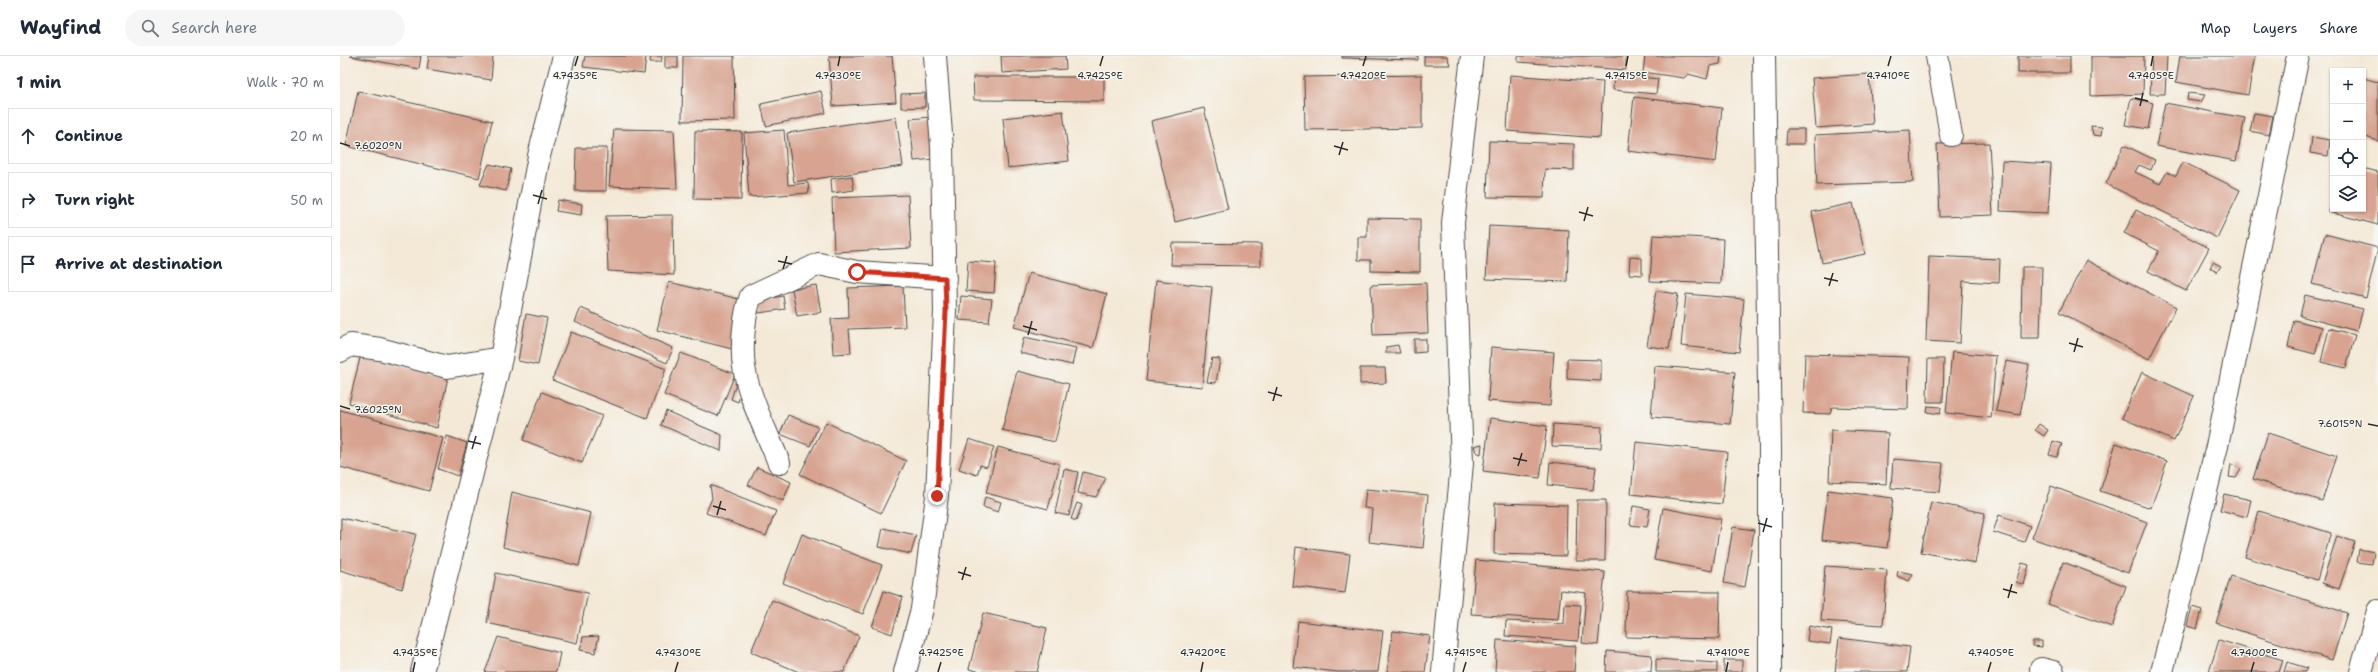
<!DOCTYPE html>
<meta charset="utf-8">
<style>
:root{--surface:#fff;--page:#f6f6f7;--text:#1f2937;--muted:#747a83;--line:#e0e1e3}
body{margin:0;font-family:"Shantell Sans",sans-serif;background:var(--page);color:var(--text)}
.controls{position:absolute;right:12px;top:12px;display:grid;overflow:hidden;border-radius:0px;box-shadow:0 1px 3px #0004}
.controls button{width:36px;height:36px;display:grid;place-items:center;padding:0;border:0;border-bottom:1px solid var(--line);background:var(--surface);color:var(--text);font:20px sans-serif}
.stop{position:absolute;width:12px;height:12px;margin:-9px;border:3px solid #c8321e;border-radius:50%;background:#fff}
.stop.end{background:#c8321e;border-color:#fff;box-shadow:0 1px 4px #0008}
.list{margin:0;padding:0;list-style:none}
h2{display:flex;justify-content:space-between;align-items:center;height:52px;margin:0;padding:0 16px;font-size:17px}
h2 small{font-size:13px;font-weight:400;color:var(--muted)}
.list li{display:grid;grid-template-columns:26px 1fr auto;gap:12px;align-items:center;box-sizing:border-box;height:56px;margin:0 8px 8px;padding:0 8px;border:1px solid var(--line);border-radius:0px}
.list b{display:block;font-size:15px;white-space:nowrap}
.list em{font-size:13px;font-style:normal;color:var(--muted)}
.icon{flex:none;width:22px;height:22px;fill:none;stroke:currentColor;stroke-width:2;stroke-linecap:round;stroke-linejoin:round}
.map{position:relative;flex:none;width:2038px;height:616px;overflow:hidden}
header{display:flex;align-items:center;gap:24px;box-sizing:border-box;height:56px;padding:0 20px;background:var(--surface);border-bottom:1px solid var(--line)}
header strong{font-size:19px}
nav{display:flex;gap:22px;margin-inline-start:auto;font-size:14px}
.search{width:280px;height:36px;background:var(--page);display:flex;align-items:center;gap:10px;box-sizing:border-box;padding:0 14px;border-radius:22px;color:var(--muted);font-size:15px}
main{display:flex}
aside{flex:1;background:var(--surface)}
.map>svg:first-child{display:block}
.building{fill:#d8a491}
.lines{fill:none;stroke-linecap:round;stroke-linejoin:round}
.minor-casing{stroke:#494845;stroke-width:24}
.minor{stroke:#fff;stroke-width:22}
.route{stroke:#c8321e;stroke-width:5}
.ticks{fill:none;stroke:#2b2b2b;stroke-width:1.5}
.ticks-label{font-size:10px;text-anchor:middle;fill:#2b2b2b;stroke:#f6f6f2;stroke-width:3;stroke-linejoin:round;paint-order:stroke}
</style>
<header>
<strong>Wayfind</strong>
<div class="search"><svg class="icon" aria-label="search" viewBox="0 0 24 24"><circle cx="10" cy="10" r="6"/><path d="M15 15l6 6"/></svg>Search here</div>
<nav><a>Map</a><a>Layers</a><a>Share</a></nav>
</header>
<main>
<aside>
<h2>1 min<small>Walk · 70 m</small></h2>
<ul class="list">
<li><svg class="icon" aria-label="ahead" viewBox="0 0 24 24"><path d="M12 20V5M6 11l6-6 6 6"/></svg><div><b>Continue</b></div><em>20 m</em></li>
<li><svg class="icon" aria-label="right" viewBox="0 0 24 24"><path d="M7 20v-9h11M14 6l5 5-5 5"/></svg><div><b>Turn right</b></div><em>50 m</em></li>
<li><svg class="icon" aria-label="arrive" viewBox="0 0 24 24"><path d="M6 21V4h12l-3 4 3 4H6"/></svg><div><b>Arrive at destination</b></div></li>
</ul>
</aside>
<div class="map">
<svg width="2038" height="616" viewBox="0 0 2038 616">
<rect width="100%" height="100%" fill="#f6f6f2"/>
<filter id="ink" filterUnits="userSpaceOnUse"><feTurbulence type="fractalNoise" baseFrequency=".025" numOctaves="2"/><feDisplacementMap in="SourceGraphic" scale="8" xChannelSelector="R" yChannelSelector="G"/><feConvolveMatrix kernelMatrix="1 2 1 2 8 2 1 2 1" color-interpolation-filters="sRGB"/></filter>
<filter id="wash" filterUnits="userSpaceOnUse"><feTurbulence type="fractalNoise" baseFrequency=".012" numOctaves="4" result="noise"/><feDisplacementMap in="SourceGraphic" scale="16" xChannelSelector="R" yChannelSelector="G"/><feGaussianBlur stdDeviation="0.9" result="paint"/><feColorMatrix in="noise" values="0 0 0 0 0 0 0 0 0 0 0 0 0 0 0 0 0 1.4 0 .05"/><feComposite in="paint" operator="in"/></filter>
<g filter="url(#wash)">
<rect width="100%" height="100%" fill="#f4e9d7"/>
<g id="blocks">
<path class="building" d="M10 0H81L79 13Z
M89 0H153L151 24 87 13Z
M245 0H306L304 18 243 11Z
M311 0H322L321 6H310Z
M325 0H338V12H325Z
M343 0H394L395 64 342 65Z
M489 0H552L556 46 493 50Z
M661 0H725L726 13 662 17Z
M1002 0H1078V4L1002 2Z
M1084 0H1107L1110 9H1084Z
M1178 0H1286V14L1178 6Z
M1305 0H1381L1380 8 1370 10 1367 23 1348 18 1344 22 1303 16Z
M1678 0H1730V17H1678Z
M1751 0H1804L1803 38 1751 40Z
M1812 0H1827L1825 38H1810Z
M1840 0H1915L1908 39 1836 26Z
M1274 18 1318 23 1316 38 1273 34Z
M1529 18 1533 68 1476 72 1472 22Z
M1082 19V72L965 74 964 21Z
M1170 19 1263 26 1260 82 1167 75Z
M633 21H764V45L634 44Z
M2023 22 2038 26V85L2023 80Z
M18 35 152 65 139 122 6 90Z
M481 35 486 57 426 70 421 48Z
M585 37V51L561 52V38Z
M1848 37 1865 39 1861 46 1847 44Z
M1294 41 1382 52 1376 106 1288 95Z
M1791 42 1813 47 1808 73 1785 69Z
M1825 47 1905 62 1896 105 1816 90Z
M864 52 888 153 835 166 811 65Z
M723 55 729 105 668 112 663 62Z
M1914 57 1933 60 1929 79 1910 75Z
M556 61 563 110 454 126 447 77Z
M591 61 594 103 574 105 570 63Z
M1751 70 1762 71 1761 80 1753 79Z
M274 73 334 74 337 133 269 130Z
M1447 73H1464V88H1446Z
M444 74 448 129 468 127 469 137 409 141 404 77Z
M1570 74 1573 126 1477 129 1475 79Z
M355 75 402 76 401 144 354 143Z
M1972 81 1990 84 1988 100 1970 97Z
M1149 85 1234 88V114L1205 113 1204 142 1147 141Z
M1649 87 1653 159 1600 161 1597 88Z
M1784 89 1815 104 1811 114 1799 109 1795 116 1820 128 1827 116 1836 120 1843 106 1900 134 1877 182 1766 128Z
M236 92H267L266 135H235Z
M1662 105 1711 108 1708 157 1660 155Z
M149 108 171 113 166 135 140 129Z
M2023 112 2038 116V169L1989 156 1993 143V153H2023Z
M512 120 514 134 492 137 491 123Z
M568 139 571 192 494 196 492 142Z
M218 144 242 148 241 159 216 155Z
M1513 147 1525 198 1482 207 1472 156Z
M1796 154 1869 192 1846 235 1808 215 1819 195 1784 177Z
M333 159 334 219 268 215 266 160Z
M1027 162 1080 163V216L1031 215V204H1018V181H1027Z
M1149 170 1229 174 1227 226 1146 223Z
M1985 178 2038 192 2026 242 1972 228Z
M1313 179 1383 183 1381 228 1310 225Z
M832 187 921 188V210L831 209Z
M1589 200 1660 203 1659 227 1623 225 1620 287 1586 285Z
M1290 201 1302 202V219L1289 218Z
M1746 204 1836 251 1809 303 1719 256Z
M628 205 656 207 654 237 626 235Z
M1873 206 1881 210 1877 216 1870 212Z
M1682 211H1702L1700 282H1681Z
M689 217 767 238 753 292 674 271Z
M816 224 872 231 862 331 806 325Z
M329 226 403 244 392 293 317 274Z
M1086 227 1088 277 1033 279 1031 229Z
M476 229 481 256 457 260 452 233Z
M563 230 565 271 509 273 511 297 493 298 491 263 509 262 508 232Z
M1316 235 1338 238 1329 293 1307 290Z
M1346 238 1404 243 1399 296 1341 290Z
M1965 239 2023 253 2017 275 1960 260Z
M443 240 445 253 419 257 416 245Z
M621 240 652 243 649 266 619 264Z
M241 252 333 292 327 307 235 266Z
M186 258 207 262 198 309 178 305Z
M1954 264 1982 271 1975 298 1948 291Z
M1989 272 2015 279 2006 312 1981 306Z
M231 276 326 313 307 362 212 324Z
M684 281 736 292 732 309 680 297Z
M1074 283H1086V296L1074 297Z
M1058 289 1060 297H1046V291Z
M1151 291 1214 296 1210 350 1148 345Z
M1612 296 1656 300 1651 362 1606 357Z
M341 297 395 318 378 360 324 339Z
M21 298 108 321 97 372 9 347Z
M1465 298 1569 301 1568 353 1492 351 1490 358 1463 357Z
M872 302 880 303 876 327 867 326Z
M1227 303 1261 304V325L1227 323Z
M1588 303H1604L1603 346H1587Z
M1666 305 1689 309 1680 359 1656 355Z
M1315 310 1395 316 1390 368 1311 361Z
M1020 312H1045L1046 327 1020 328Z
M677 315 729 328 715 386 662 374Z
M1802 316 1854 340 1834 385 1782 362Z
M397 325 403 327 398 346 391 343Z
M202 336 262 360 242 407 183 384Z
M1588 350 1601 351 1600 358 1587 356Z
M0 354 103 382 89 435 0 411Z
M326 355 382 379 381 395 321 369Z
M448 359 478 371 470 390 440 378Z
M1150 362 1207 370 1200 422 1143 415Z
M486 366 566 405 541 457 460 418Z
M1213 368 1262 371 1261 392 1212 390Z
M1699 368 1708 374 1704 380 1695 374Z
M1491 374 1548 377 1546 428 1489 425Z
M1928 377 1997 400 1982 445 1913 423Z
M107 380 127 387 118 420 98 413Z
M629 383 654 391 647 411 640 409 637 419 619 413Z
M1713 385 1722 388 1717 401 1709 399Z
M1296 386 1387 396 1382 448 1291 438Z
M1776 387 1827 405 1811 452 1760 435Z
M1142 388 1141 398 1136 396 1134 390Z
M658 391 720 408 708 453 646 437Z
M1553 403 1603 407 1600 436 1551 432Z
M1210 406 1256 411 1253 434 1208 429Z
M1891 408 1901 413 1896 422 1889 421Z
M417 411 451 426 443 445 408 429Z
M724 413 738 416 729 460 715 457Z
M743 416 766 422 756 441 738 437Z
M370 429 436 455 426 480 366 457 372 442Z
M1711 430 1807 466 1788 517 1692 482Z
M1026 433 1088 439 1083 492 1029 486 1032 453 1024 452Z
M1488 434 1553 442 1547 492 1482 484Z
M172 436 251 457 239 510 163 491Z
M1884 438 1911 444 1907 461 1880 454Z
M645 441 661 446 658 456 643 451Z
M1237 444H1266L1265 505H1236Z
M1591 446 1645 457 1635 507 1581 496Z
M737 447 742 449 736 465 731 463Z
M1155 447 1227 449 1226 500 1154 498Z
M1293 450 1310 453 1307 471 1290 469Z
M1323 452 1381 463 1372 515 1314 504Z
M1919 455 1991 477 1977 524 1905 501Z
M1659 459 1690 470 1684 486 1653 476Z
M1 462 76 478 62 533 0 514Z
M1393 471 1414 474 1405 531 1384 527Z
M543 472 576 479 571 498 539 491Z
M462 478 542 509 523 558 443 527Z
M1997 480 2015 486 1999 533 1982 527Z
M956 491 1010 498 1005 537 952 530Z
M2019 493 2034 496 2032 508 2017 506Z
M1136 504 1265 516 1258 589 1242 587 1246 537 1221 534 1218 564 1131 558Z
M1723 506 1786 530 1772 571 1708 548Z
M1682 507 1689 509 1684 529 1676 526Z
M1485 510 1547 514 1543 569 1481 565Z
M1558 515 1573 518 1569 525 1557 520Z
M156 517 248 537 237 587 147 567Z
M1891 520 2007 557 1992 604 1876 567Z
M544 535 563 541 552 578 532 571Z
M1287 535 1380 536 1379 583 1286 581Z
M432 544 519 580 504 616H459L411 596Z
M1225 548 1241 549 1238 585 1165 580 1166 565 1224 568Z
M1852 551 1862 554 1857 573 1847 570Z
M643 557 707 572 697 616H641L629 613Z
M958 565 1043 575 1038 616H998L953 611Z
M1469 570 1492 574 1490 588 1467 585Z
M1053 575 1090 580 1085 616H1047Z
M259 580 255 597 240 594 243 581Z
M158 581 220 597 216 616H145Z
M1499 582 1570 591 1567 616H1495Z
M1157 584 1236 590 1234 616H1155Z
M1879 584 1943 604 1939 616H1869Z
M1693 585H1702V591L1693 590Z
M1267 595 1312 599 1311 616H1266Z
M1316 603 1377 607V616H1316Z
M1384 604H1402V616H1384Z
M1947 606 1967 612 1965 616H1944Z"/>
</g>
</g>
<g filter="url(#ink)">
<use href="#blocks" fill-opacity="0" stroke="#494845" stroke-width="1"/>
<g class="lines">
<g class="minor-casing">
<path id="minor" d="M1424 0 1430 393V616
M1597 0 1611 79
M0 295 11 289 40 293 107 311 161 302
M439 407C427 376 409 343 404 311 401 292 404 257 411 240L479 208 517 216 605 222
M1701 613 1713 616
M82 616 161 302 199 100 224 0
M565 616 582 553 597 440 605 255 602 91 595 0
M1103 616 1122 407 1113 167 1132 0
M1822 616 1877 390 1958 0
M2021 616 2038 555"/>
</g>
<use href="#minor" class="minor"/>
</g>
</g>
<g class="lines" filter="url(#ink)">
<path class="route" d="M517 216 605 222 606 255 597 440"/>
</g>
<path class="ticks" d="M235 10 238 0M498 10 500 0M760 10 763 0M1023 10 1026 0M1286 10 1288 0M1548 10 1551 0M1811 10 1813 0M1795 42 1808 45M1800 50 1803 37M0 87 10 90M994 90 1008 94M999 99 1003 86M193 139 207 143M198 148 202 134M1239 156 1253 160M1244 165 1248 151M438 205 452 208M443 213 447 200M1484 222 1498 225M1489 230 1493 217M683 270 697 274M688 279 692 265M1729 287 1743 291M1734 296 1738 282M928 336 942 340M933 345 937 331M0 350 10 353M2028 368 2038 370M128 385 141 388M132 393 136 380M1173 402 1187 405M1178 410 1182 397M373 450 386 454M377 459 381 445M1418 467 1432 471M1423 476 1427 462M618 516 631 520M622 524 626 511M1663 533 1677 537M1668 542 1672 528M73 616 75 606M335 616 338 606M598 616 601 606M861 616 863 606M1123 616 1126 606M1386 616 1388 606M1648 616 1651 606M1911 616 1914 606"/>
<g class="ticks-label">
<text x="235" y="23">4.7435°E</text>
<text x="498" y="23">4.7430°E</text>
<text x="760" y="23">4.7425°E</text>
<text x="1023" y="23">4.7420°E</text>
<text x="1286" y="23">4.7415°E</text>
<text x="1548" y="23">4.7410°E</text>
<text x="1811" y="23">4.7405°E</text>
<text x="38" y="93">7.6020°N</text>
<text x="38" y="357">7.6025°N</text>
<text x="2000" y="371">7.6015°N</text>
<text x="75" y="600">4.7435°E</text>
<text x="338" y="600">4.7430°E</text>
<text x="601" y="600">4.7425°E</text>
<text x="863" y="600">4.7420°E</text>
<text x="1126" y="600">4.7415°E</text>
<text x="1388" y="600">4.7410°E</text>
<text x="1651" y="600">4.7405°E</text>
<text x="1914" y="600">4.7400°E</text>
</g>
</svg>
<div class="controls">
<button>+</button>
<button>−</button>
<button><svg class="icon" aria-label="locate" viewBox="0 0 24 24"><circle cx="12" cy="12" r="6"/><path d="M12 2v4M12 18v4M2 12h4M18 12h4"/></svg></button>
<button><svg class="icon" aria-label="layers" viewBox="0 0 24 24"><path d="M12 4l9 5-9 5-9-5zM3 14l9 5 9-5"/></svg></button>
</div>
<div class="stop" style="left:517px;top:216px"></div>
<div class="stop end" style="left:597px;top:440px"></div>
</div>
</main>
